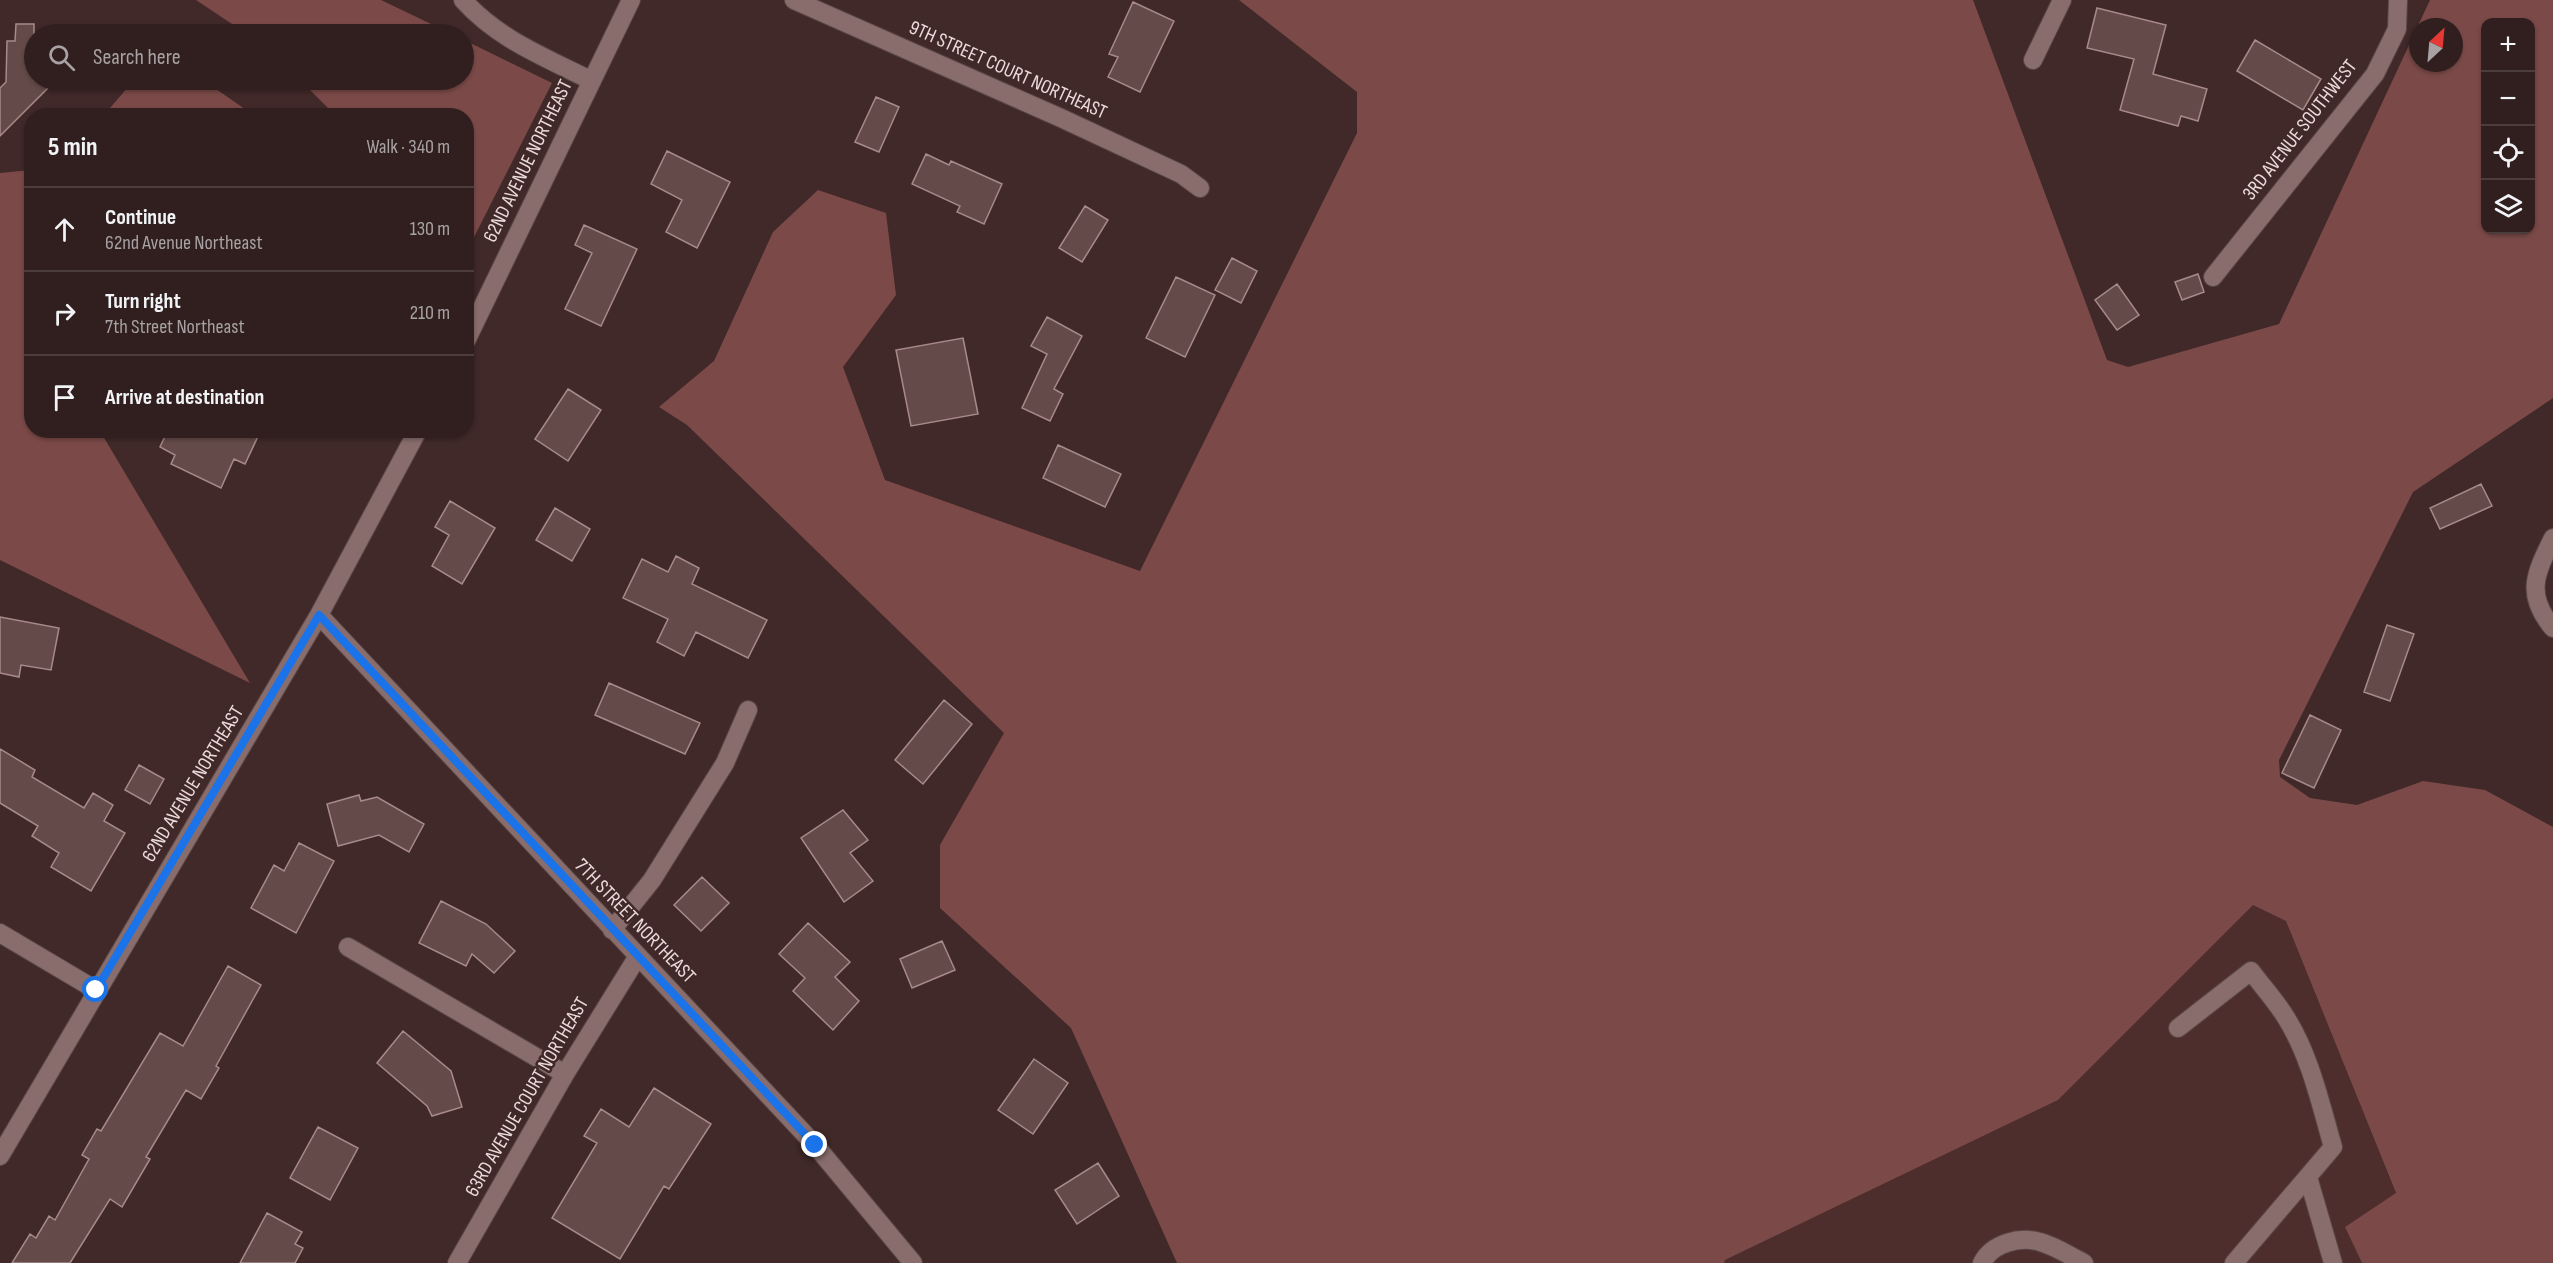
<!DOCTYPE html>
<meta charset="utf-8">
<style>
:root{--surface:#301f1e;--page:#3c2c2b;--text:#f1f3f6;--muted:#a8a2a4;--line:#4b3d3c}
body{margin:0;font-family:"Sofia Sans Condensed",sans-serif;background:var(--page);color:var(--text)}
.controls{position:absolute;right:18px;top:18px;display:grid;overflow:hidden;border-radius:12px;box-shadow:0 2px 4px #0004}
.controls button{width:54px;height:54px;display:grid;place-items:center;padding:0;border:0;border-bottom:2px solid var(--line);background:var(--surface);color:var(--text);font:30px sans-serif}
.compass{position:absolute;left:2409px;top:18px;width:54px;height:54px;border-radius:50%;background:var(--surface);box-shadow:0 2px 4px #0004;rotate:26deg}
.stop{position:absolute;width:18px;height:18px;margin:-14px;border:4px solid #1a73e8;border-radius:50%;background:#fff}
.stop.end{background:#1a73e8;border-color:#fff;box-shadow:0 2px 6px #0008}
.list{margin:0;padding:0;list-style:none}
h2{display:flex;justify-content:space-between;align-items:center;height:78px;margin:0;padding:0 24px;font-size:26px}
h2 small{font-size:20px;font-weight:400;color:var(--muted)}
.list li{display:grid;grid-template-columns:39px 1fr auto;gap:18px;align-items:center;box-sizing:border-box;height:84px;padding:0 24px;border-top:2px solid var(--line)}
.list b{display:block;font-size:22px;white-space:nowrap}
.list p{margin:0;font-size:20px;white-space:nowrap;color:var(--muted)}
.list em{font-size:20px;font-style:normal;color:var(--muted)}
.icon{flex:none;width:33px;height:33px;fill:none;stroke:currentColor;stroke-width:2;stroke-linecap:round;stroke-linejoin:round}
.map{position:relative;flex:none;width:2553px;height:1263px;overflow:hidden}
.search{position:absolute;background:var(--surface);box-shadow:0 2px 4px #0004;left:24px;top:24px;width:450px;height:66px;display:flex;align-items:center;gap:15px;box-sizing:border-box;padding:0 21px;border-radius:33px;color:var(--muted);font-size:22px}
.panel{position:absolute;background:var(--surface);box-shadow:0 2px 4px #0004;left:24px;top:108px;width:450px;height:330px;border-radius:24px}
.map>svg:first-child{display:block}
.built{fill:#4d2e2d}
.green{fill:#7b4a48;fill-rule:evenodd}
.building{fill:#644b49;stroke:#a78a89;stroke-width:1.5}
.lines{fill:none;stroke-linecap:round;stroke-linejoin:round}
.minor-casing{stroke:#594645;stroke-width:20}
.minor{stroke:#886d6c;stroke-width:18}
.route{stroke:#1a73e8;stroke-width:8}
.labels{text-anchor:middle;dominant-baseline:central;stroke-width:5;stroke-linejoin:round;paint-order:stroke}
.street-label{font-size:20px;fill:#ebdbda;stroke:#402928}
</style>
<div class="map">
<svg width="2553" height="1263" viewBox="0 0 2553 1263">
<rect width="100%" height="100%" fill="#402928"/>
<path class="built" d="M2253 904 2286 921 2396 1194 2345 1227 2362 1263H1724L1725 1260 2058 1100Z"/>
<path class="green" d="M196 0H381L452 34H247Z
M1239 0H1973L2107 360 2128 367 2279 324 2430 0H2553V398L2413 492 2279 760 2280 777 2310 798 2357 805 2423 781 2485 790 2553 827V1263H2362L2345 1227 2396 1193 2286 921 2253 905 2058 1100 1725 1260 1724 1263H1177L1071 1028 940 908V845L1004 733 687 425 659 407 714 361 773 232 818 190 886 213 896 295 843 367 885 480 1140 571 1357 133V92ZM2530 22V230H2486V22ZM2418 27H2454V63H2418Z
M464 40 552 83 467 251 466 116 335 115 300 80H464Z
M134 80H203L242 107 250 115H104Z
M31 170 32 430 100 431 250 683 0 560V173Z"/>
<path class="building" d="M1133 2 1174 21 1140 92 1108 77 1118 57 1109 54Z
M2097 8 2166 25 2153 74 2207 89 2198 121 2181 116 2178 126 2120 110 2134 59 2087 48Z
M16 24H34V80H56L0 136V88L6 82 7 41H15Z
M2255 40 2321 79 2303 110 2237 71Z
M876 97 899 107 879 152 855 142Z
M667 151 730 182 697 248 666 232 682 200 651 184Z
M926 154 949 165 951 161 1002 184 984 224 957 212 960 206 912 184Z
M1085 206 1108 220 1082 262 1059 248Z
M584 225 637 249 601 326 565 309 592 253 575 245Z
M1232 258 1257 271 1241 303 1215 290Z
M2198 274 2204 292 2182 300 2175 282Z
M1176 277 1215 295 1185 357 1146 338Z
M2117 284 2139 315 2117 330 2095 300Z
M1047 317 1082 336 1054 389 1063 394 1050 421 1022 408 1047 354 1031 346Z
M963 338 978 414 911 426 896 350Z
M568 389 601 410 568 461 535 439Z
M168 430H261L245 464 234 459 221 488 171 464 175 455 160 447Z
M1058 445 1121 474 1105 507 1043 478Z
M2481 484 2492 506 2440 529 2430 508Z
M450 501 495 528 462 584 432 566 449 535 435 527Z
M555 508 590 529 572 561 536 540Z
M676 556 699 568 692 584 767 620 748 658 696 632 684 656 657 642 668 619 623 598 642 559 668 572Z
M0 617 59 628 51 670 21 665 19 677 0 673Z
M2387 625 2414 634 2390 701 2364 692Z
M609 683 700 723 685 754 595 715Z
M944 700 972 724 923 784 895 760Z
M2310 715 2341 730 2314 788 2282 773Z
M0 749 35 770 32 777 84 808 93 793 113 805 104 821 125 833 91 891 51 867 59 853 32 836 38 826 0 803Z
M139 765 164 779 150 804 125 790Z
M359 795 361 801 377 797 424 824 409 852 379 835 338 846 327 804Z
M843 810 868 840 850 853 873 881 844 902 801 838Z
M299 843 334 861 296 933 251 908 274 865 284 871Z
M702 877 729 903 701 931 674 905Z
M441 901 486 924 515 951 494 973 472 954 466 966 419 943Z
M808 923 850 962 835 977 859 1001 833 1030 793 991 805 978 779 954Z
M942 941 955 970 912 988 900 959Z
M228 966 261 985 216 1066 219 1068 201 1099 186 1090 146 1157 150 1159 122 1207 110 1199 70 1263H12L30 1234 36 1238 49 1216 55 1220 89 1159 82 1155 97 1129 101 1131 160 1033 183 1046Z
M403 1031 451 1071 462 1107 432 1116 427 1106 377 1063Z
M1034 1059 1068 1083 1033 1134 998 1110Z
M654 1088 711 1124 669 1189 664 1186 620 1259 552 1218 597 1143 584 1136 601 1109 629 1127Z
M318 1127 358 1148 330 1200 290 1178Z
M1098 1163 1119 1196 1077 1224 1055 1190Z
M267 1213 302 1232 295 1244 303 1248 295 1263H240Z"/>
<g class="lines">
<g class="minor-casing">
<path id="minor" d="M463 0C499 40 545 57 592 81
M794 0 1061 118 1181 174 1200 188
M2033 60 2062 0
M2213 277 2375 74 2397 29 2398 0
M466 341 631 0
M2553 538C2535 574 2525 595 2553 628
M319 615 815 1145 913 1263
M612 930 652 880 725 763 748 710
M0 933 96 990
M348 947 565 1074
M2178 1028 2251 971C2262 986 2275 1000 2285 1016 2310 1055 2320 1102 2333 1147L2234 1263
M0 1156 319 615 418 430
M2308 1177 2333 1263
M457 1263 565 1074 638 956
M1982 1263C1992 1243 2020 1236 2040 1242 2055 1246 2070 1256 2084 1263"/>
</g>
<use href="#minor" class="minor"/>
</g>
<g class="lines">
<path class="route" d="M96 990 319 615 815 1145"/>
</g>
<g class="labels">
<g class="street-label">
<text transform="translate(1008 70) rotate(24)">9TH STREET COURT NORTHEAST</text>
<text transform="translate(2300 130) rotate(-52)">3RD AVENUE SOUTHWEST</text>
<text transform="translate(528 161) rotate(-64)">62ND AVENUE NORTHEAST</text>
<text transform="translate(193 784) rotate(-59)">62ND AVENUE NORTHEAST</text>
<text transform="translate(635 921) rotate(46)">7TH STREET NORTHEAST</text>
<text transform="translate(527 1097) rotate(-60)">63RD AVENUE COURT NORTHEAST</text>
</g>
</g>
</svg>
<div class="controls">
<button>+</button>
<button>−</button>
<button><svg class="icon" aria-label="locate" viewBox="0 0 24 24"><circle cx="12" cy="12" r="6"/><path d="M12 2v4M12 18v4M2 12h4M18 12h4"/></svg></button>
<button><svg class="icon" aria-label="layers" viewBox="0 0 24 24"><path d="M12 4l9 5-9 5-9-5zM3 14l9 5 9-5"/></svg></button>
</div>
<svg class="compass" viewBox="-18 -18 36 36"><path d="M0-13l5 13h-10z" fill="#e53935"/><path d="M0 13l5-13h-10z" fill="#a8a2a4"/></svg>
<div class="stop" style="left:96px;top:990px"></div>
<div class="stop end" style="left:815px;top:1145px"></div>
<div class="search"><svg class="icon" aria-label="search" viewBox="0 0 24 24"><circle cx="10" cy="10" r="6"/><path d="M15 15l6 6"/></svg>Search here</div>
<section class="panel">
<h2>5 min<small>Walk · 340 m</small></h2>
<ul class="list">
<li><svg class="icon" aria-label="ahead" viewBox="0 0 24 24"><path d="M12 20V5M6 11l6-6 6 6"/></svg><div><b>Continue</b><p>62nd Avenue Northeast</p></div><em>130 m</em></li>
<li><svg class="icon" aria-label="right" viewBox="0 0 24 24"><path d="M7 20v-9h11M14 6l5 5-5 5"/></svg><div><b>Turn right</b><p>7th Street Northeast</p></div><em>210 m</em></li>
<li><svg class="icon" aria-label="arrive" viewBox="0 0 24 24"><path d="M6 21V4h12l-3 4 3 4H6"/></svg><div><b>Arrive at destination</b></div></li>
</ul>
</section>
</div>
